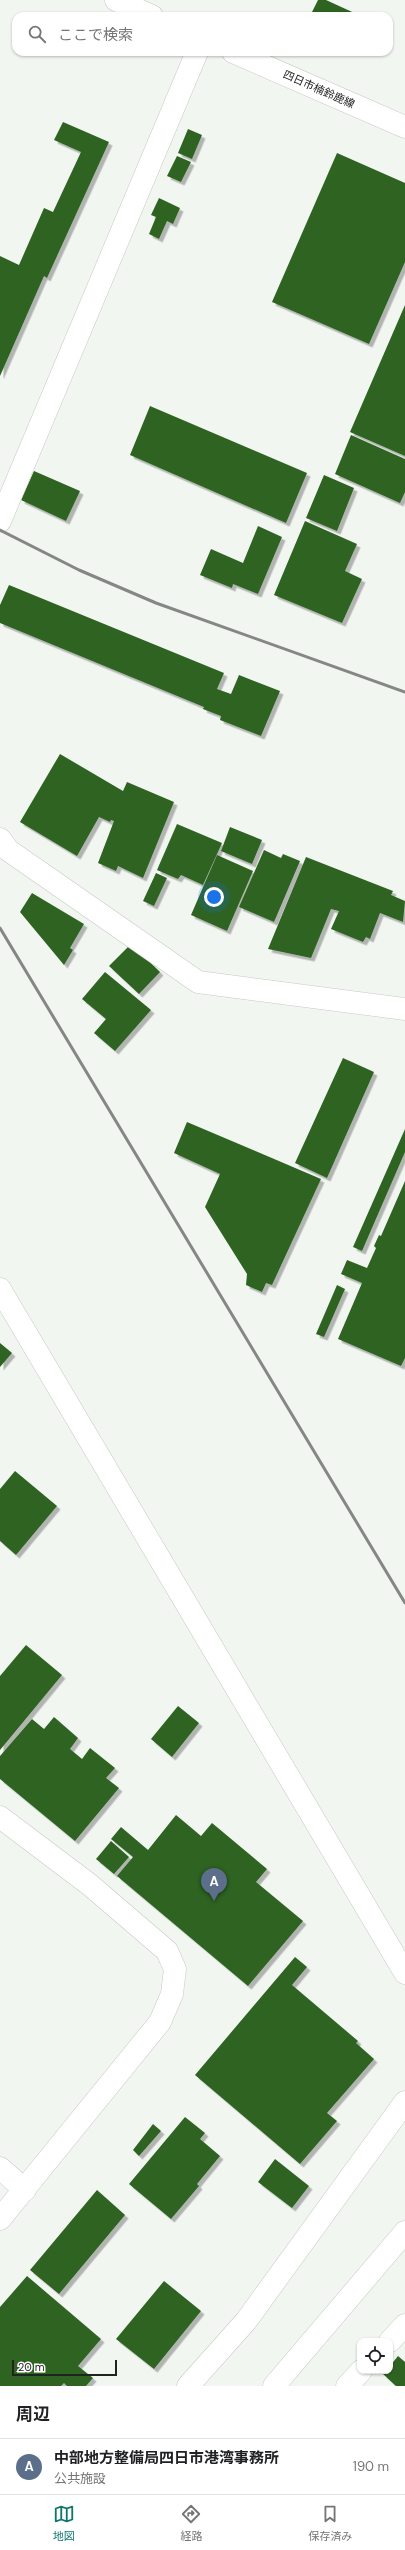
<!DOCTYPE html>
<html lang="ja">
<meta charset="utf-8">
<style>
:root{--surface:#fff;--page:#f2f2f2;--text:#202124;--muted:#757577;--line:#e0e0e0;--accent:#0f766e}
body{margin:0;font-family:"DM Sans","Noto Sans JP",sans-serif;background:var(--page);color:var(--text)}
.controls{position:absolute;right:12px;bottom:12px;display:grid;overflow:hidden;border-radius:8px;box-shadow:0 1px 3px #0004}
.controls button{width:36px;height:36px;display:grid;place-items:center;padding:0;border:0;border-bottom:1px solid var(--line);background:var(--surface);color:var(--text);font:20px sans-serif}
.scale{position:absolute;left:12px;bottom:10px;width:105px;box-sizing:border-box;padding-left:4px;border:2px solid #212321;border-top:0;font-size:11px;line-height:14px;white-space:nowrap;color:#212321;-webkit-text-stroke:3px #fff;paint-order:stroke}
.you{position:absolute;left:214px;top:897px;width:14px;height:14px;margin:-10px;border:3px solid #fff;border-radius:50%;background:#1a73e8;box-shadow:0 0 0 6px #1a73e833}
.badge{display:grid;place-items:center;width:26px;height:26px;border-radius:50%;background:var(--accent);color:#fff;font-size:13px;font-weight:700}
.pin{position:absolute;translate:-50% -33px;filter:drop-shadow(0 1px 2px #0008)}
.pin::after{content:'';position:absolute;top:21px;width:14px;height:12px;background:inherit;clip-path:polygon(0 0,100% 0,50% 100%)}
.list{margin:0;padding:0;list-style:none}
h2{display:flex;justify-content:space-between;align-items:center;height:52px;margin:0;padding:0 16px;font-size:17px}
h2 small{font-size:13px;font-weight:400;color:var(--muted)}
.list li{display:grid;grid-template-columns:26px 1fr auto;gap:12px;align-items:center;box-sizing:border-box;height:56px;padding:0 16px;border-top:1px solid var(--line)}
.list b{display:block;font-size:15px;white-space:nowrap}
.list p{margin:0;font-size:13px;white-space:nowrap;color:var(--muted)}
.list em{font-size:13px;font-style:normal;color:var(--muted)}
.icon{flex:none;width:22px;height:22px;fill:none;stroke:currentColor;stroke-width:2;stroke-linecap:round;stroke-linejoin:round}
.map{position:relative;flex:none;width:405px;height:2386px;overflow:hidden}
.search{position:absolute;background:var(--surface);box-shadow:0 1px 3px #0004;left:12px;right:12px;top:12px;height:44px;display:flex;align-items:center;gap:10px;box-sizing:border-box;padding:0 14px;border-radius:12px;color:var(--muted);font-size:15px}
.sheet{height:108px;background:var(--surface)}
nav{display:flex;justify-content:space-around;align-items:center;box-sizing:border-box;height:56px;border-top:1px solid var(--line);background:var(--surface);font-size:11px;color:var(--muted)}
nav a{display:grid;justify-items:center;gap:2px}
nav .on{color:var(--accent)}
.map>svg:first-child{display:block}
.building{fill:#2f6324;filter:url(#shadow)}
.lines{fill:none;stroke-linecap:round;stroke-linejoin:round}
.minor-casing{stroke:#c6c9c5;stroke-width:23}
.major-casing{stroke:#c6c9c5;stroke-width:23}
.minor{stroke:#fff;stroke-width:22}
.major{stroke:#fff;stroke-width:22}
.rail{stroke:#848784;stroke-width:3}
.labels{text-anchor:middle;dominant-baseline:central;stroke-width:4;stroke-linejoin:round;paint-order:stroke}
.street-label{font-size:11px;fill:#212321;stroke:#fff}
</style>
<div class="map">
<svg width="405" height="2386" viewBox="0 0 405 2386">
<defs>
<filter id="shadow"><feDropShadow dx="3.5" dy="3.5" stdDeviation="0" flood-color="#0004"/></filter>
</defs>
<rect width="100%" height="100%" fill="#f2f6f1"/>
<path class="building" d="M318 0H326L361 16H310Z
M63 122 109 142 47 278 44 276 0 376V256L19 265 44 208 53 212 81 152 54 140Z
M188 129 202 135 192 159 178 153Z
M337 153 405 183V262L369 344 272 302Z
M177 156 191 162 181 182 167 176Z
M159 198 180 208 173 224 167 221 159 239 149 234 156 217 151 215Z
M405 305V456L350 432Z
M150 406 307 473 286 523 130 455Z
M351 435 405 459V492L400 503 335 474Z
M34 471 80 491 66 521 21 500Z
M324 475 354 488 337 531 306 518Z
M305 521 357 544 345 571 362 579 342 623 274 595Z
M258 526 282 537 258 594 233 584 232 588 200 575 211 549 243 563Z
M9 585 224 673 217 689 231 694 239 675 280 691 261 736 220 720 221 716 203 709 204 707 0 623V605Z
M60 754 123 791 127 782 174 802 143 878 118 866 116 871 98 863 114 821 111 820 110 822 99 817 77 856 20 822Z
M177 824 222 843 203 885 181 875 178 879 157 870Z
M230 827 262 840 252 864 221 851Z
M264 850 281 858 283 854 300 861 274 922 239 907Z
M217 855 253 871 227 931 191 915Z
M306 857 393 891 391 895 405 901 403 922 380 913 370 939 366 937 363 942 331 929 339 911 331 909 311 958 268 949Z
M156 873 167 878 154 906 143 901Z
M32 893 84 924 70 948 73 950 64 965 20 912Z
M131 944 160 972 139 994 109 966Z
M105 972 151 1010 115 1051 94 1033 106 1019 82 999Z
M343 1058 374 1072 327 1178 295 1163Z
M187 1122 321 1179 272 1285 266 1283 262 1292 246 1285 247 1274 205 1207 220 1174 174 1153Z
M405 1129V1152L362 1251 353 1247Z
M405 1181V1358L401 1366 338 1339 362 1283 341 1274 347 1260 367 1268 376 1248 374 1246 379 1235 381 1236Z
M337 1285 345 1289 324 1337 316 1334Z
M0 1343 12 1353 0 1367Z
M15 1471 57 1506 16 1555 0 1541V1489Z
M26 1645 62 1675 0 1750V1676Z
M178 1706 199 1723 172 1757 151 1739Z
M54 1717 78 1738 70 1749 82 1759 90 1748 115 1768 106 1778 119 1788 75 1841 0 1779V1756L32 1719 44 1729Z
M176 1815 201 1836 212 1823 267 1869 256 1882 303 1921 248 1986 117 1876 133 1857 111 1839 121 1827 148 1850Z
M111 1841 129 1857 114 1874 96 1859Z
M295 1957 307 1967 292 1985 358 2041 356 2043 374 2059 327 2113 337 2121 300 2164 195 2075Z
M185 2117 205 2133 200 2139 220 2156 197 2184 199 2186 171 2219 129 2184Z
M153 2124 161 2131 139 2156 133 2150Z
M275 2159 309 2186 292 2208 258 2182Z
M97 2190 125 2215 59 2294 30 2270Z
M27 2276 101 2339 78 2366 93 2378 86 2386H67L64 2383 61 2386H0V2307Z
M164 2281 201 2311 154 2369 116 2339Z
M398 2356 405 2362V2386H396L383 2374 386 2371H390V2366Z"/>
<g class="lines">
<g class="minor-casing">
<path id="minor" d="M0 521 197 52
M0 839 8 850 198 982 405 1009
M0 1289 405 1973
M0 1817 90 1885 167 1951 175 1969 172 1994 160 2022 0 2219
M0 2168 25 2190
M390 2341 405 2325
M188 2386 246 2321 405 2102
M274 2386 405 2232
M347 2386 361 2371"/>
</g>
<g class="major-casing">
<path id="major" d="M116 0 152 16
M233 52 405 127"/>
</g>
<use href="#minor" class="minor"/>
<use href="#major" class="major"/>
<path class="rail" d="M0 530 79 570 156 603 405 692
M0 928 405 1603"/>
</g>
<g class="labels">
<g class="street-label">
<text transform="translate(319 89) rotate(24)">四日市楠鈴鹿線</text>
</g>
</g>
</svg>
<div class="controls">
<button><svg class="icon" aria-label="locate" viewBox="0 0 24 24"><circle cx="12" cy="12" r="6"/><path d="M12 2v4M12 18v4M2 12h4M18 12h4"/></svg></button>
</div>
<div class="scale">20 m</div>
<div class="you"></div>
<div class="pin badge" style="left:214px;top:1901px;background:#5c6f8a">A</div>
<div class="search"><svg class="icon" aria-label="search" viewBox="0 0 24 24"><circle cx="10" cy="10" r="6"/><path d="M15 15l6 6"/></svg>ここで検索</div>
</div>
<section class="sheet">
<h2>周辺<small></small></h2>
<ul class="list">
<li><span class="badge" style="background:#5c6f8a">A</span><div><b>中部地方整備局四日市港湾事務所</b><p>公共施設</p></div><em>190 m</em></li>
</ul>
</section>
<nav>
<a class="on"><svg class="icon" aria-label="map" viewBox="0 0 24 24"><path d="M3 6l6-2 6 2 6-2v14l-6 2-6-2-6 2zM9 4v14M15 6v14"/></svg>地図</a>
<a><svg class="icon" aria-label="directions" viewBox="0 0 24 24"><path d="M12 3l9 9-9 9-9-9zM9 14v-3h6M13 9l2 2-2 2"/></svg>経路</a>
<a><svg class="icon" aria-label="saved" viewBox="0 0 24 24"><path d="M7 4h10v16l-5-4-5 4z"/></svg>保存済み</a>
</nav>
